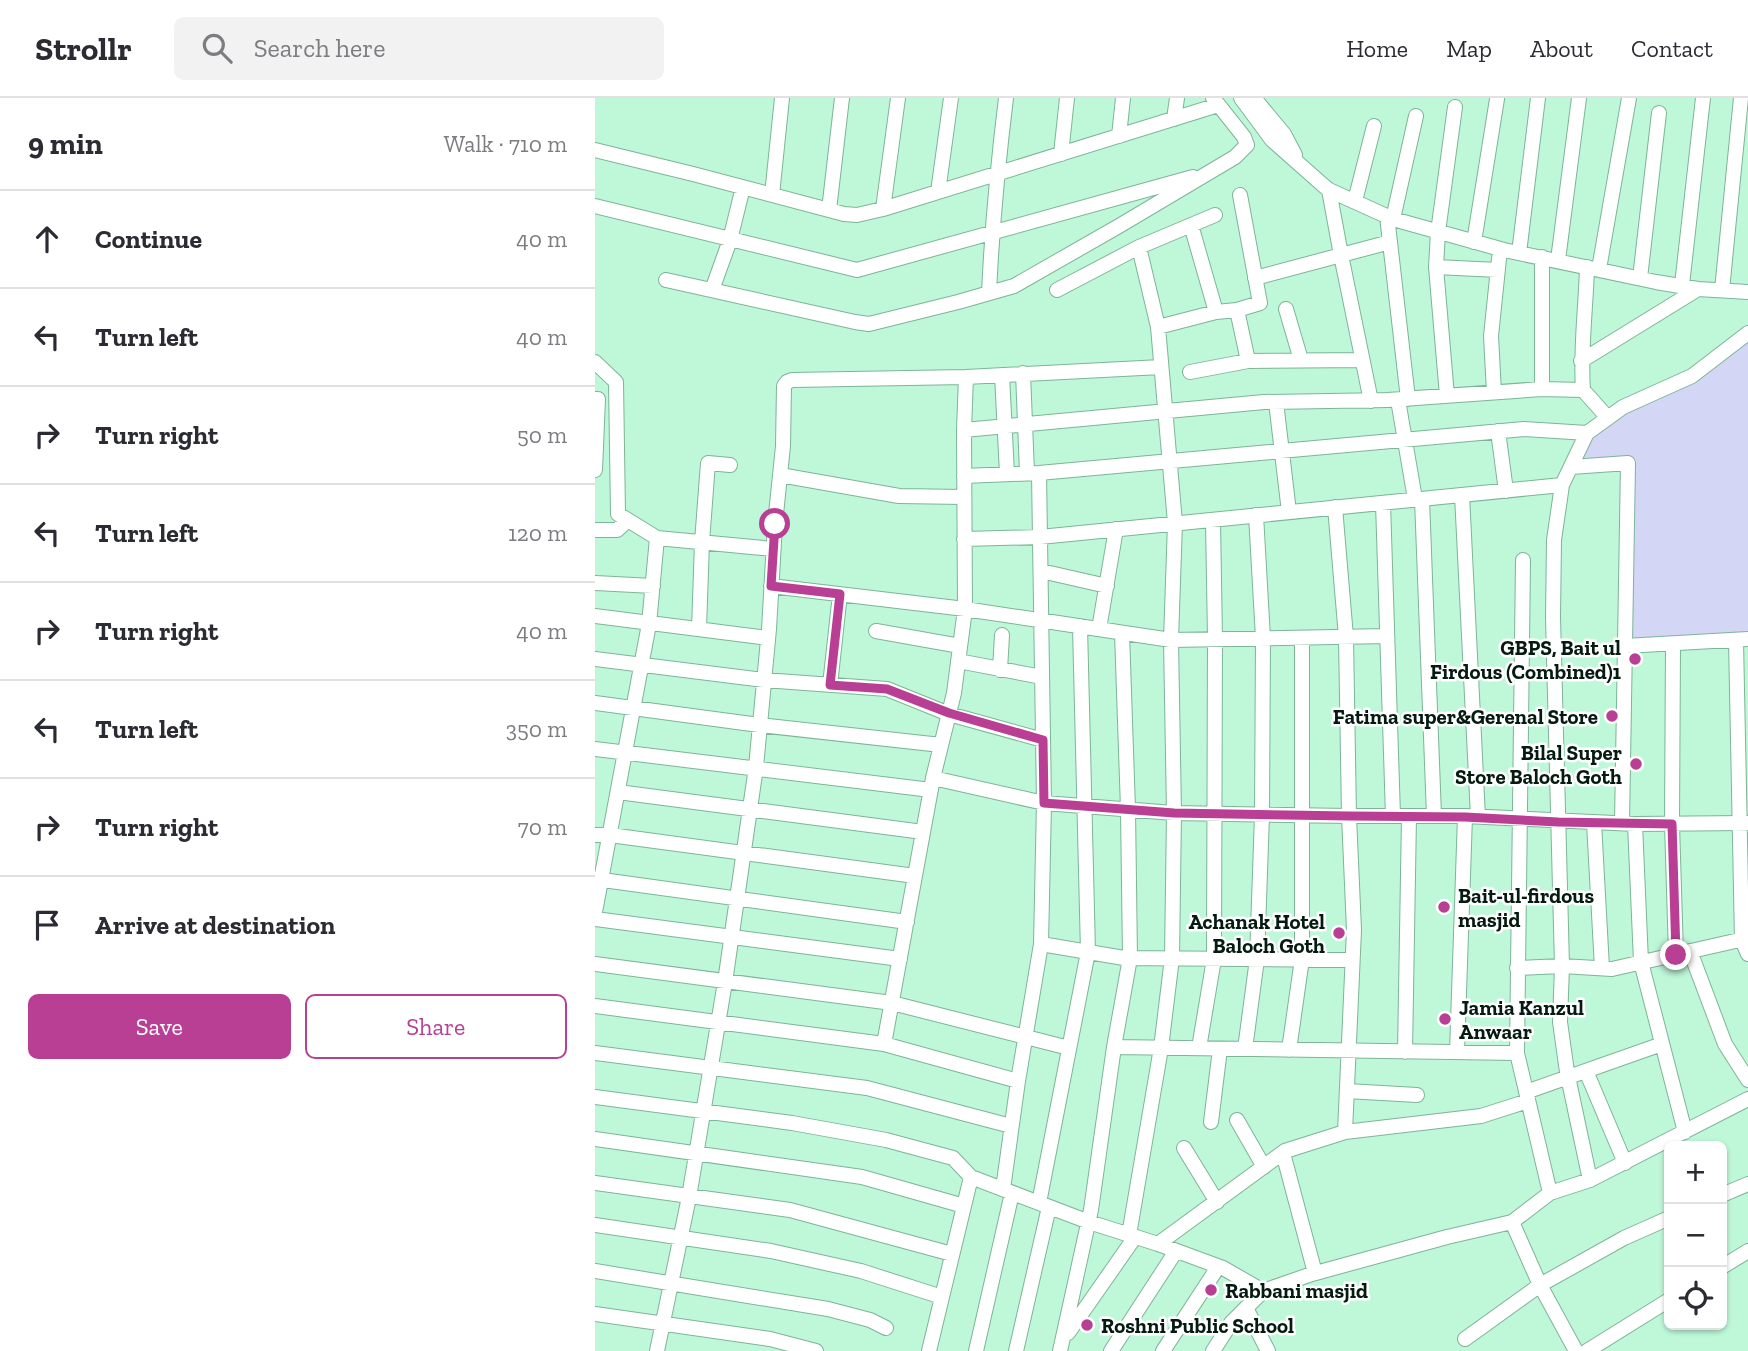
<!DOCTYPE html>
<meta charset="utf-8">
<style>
:root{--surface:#fff;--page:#f2f2f3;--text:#2b2b33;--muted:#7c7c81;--line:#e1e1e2;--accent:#b83f93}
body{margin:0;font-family:"Zilla Slab",serif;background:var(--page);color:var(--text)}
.controls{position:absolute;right:21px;bottom:21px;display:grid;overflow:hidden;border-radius:10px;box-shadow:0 2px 5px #0004}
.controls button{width:63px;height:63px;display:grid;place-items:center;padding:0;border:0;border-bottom:2px solid var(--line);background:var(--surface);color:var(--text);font:35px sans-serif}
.stop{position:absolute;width:21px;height:21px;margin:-16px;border:5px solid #b83f93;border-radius:50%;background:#fff}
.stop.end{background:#b83f93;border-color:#fff;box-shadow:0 2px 7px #0008}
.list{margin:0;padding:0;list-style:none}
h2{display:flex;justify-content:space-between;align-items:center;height:91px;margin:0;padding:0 28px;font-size:30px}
h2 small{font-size:23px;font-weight:400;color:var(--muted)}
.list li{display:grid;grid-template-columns:46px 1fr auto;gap:21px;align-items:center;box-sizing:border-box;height:98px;padding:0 28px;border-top:2px solid var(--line)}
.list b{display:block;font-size:26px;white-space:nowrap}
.list em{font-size:23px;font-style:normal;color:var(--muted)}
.actions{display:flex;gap:14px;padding:21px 28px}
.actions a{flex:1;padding:16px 0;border:2px solid var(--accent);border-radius:10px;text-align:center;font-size:24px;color:var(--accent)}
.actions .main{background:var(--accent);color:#fff}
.icon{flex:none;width:38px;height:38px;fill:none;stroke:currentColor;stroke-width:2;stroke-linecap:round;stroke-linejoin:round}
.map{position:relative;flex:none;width:1153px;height:1253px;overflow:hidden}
header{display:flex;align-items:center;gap:42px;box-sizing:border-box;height:98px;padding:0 35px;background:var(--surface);border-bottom:2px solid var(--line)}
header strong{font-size:33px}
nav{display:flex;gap:38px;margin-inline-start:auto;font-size:24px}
.search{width:490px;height:63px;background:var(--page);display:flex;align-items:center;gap:18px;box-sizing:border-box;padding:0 24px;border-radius:10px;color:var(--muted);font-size:26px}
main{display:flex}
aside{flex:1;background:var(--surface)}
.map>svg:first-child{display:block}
.green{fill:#d4d6f5}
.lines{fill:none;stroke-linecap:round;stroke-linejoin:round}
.minor-casing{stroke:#7eb499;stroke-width:16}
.minor{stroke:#fff;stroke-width:14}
.route{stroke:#b83f93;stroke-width:9}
.poi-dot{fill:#b83f93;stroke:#fff;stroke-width:2.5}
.labels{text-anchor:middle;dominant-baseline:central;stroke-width:5;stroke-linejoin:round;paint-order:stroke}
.poi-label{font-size:21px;font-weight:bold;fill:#051b11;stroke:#fff;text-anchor:end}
</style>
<header>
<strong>Strollr</strong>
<div class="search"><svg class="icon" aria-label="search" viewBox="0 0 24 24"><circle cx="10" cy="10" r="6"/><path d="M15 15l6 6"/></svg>Search here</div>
<nav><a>Home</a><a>Map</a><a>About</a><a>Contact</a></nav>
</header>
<main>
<aside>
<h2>9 min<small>Walk · 710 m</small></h2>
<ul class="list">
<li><svg class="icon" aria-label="ahead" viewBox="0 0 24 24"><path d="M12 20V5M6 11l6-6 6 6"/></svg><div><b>Continue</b></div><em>40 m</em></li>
<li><svg class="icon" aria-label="left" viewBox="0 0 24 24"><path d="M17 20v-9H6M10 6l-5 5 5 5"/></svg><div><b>Turn left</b></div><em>40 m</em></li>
<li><svg class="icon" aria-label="right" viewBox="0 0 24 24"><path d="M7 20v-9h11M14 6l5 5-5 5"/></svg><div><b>Turn right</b></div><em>50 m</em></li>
<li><svg class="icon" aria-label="left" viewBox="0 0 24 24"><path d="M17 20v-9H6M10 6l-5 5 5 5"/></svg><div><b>Turn left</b></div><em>120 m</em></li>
<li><svg class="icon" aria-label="right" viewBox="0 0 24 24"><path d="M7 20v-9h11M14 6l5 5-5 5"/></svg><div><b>Turn right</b></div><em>40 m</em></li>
<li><svg class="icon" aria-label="left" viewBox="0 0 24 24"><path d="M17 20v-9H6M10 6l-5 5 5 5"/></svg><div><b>Turn left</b></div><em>350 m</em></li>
<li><svg class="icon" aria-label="right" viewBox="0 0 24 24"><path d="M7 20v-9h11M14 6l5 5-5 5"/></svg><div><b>Turn right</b></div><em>70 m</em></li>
<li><svg class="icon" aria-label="arrive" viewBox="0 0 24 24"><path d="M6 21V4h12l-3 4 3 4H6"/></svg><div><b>Arrive at destination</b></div></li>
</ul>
<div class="actions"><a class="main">Save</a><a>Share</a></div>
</aside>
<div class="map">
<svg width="1153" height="1253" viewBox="0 0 1153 1253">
<rect width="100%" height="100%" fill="#bff7d9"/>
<path class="green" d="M1153 236V542L1031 548 1034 366 976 369 992 335 1097 278Z"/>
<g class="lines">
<g class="minor-casing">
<path id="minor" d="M646 0 677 42 729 88 734 92 798 121 909 152 1061 184 1103 191 1153 194
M659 0 689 36 700 57
M579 21 582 0
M524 38 528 0
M0 52 98 76 249 116 262 117 288 111 623 7
M466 56 472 0
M734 92 746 157 776 303
M343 94 356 0
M177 97 187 0
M760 103 779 28
M0 108 262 172 598 79
M288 111 303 0
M234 112 247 0
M792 118 813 301
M798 121 821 18
M596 127 621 214
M879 144 902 1
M924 155 943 0
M963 162 984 0
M841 169 903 172
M1004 171 1034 0
M660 180 795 144
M1045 180 1064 15
M71 182 260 224 274 226 363 204 419 188 524 128 640 59 652 47 649 39 618 0
M1087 187 1108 0
M117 192 135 142 148 89
M462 192 544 149 620 117
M1127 192 1146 0
M394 195C397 129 403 65 411 0
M691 211 706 262
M642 212 653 263
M563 229 621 214 642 212 665 205 645 97
M986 263 1103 191
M0 264 21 284 23 416 62 440 178 451
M595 274 653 263 767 262
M428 275 432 375
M407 277 412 376
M947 291V159
M988 292C985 251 991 210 992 169
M899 294 896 238 905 151
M852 298 841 169 843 134 860 9
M0 301H3L0 372
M803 302 820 401
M681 304 694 414
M369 332 669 304 793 302 947 291 988 292 1013 320
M903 333 911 393
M976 369 1033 365 1027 725
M185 377 304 398 369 399
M369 378 444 375 929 331 992 335
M867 397 883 719
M827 401 839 718
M788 405 798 718
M0 432H22L33 422
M369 441 445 439 967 387
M928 462 922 955 955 1095
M446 473 512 488
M0 485 58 488
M176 488 370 511 576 542 792 538
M0 518 173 540
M104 531 107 444 113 365 135 367
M504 531 521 431
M281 533 365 548
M1141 542 1147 842 1153 856
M1078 546 1077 726 1081 857
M1030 548 1153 541
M0 561 169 582 292 591 354 616 448 642
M363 563 447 579
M405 572 407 537
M235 587 245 496
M0 605 164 627 346 647
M0 651 336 692
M338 680 449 705 579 715 754 718H870L1040 726 1153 725
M23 694 328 734
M999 725 1007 870
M1040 726 1046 864 1090 1034
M0 737H15L320 778
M0 781 312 824
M0 814 54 526 62 440
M0 821 305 861
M446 846 529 860 757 862
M1095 853 1130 946 1153 982
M0 866 297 905 474 950
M922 870 967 868 1017 871 1153 840
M0 908 289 946 423 983
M289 946 338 680 359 595 370 511 369 332 371 279
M519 949 922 955
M604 950 619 861 620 541 618 422
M650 951 662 861 667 717 668 540 661 417
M694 952 707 861V540
M810 954 814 718
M862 954 870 718
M0 955 272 990 416 1028
M991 973 1030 1065
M752 993 822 997
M931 994 1067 946
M0 999 197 1025 291 1042 358 1060 376 1079 494 1124 563 1146 628 1170 668 1193
M642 1022 669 1069
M616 1024 625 951
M750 1034 886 1018 933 1003
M0 1041 267 1079 369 1108
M589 1050 622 1104
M688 1055 720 1175
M995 1082 972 974 965 924 967 868 958 519 959 442 967 387 992 335 1028 309 1097 278 1153 235
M0 1085 195 1112 357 1156
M408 1091 423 983 446 846 449 705 444 375
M1127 1097 1153 1086
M444 1105 493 854 485 528
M917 1124 945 1187 981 1253
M0 1127 176 1153 266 1173 347 1199
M534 1137 566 950 577 860 579 715 576 542 580 425 563 229 544 149
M563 1146 690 1053 750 1034 759 832 754 718 751 539 740 409
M1127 1169 1153 1153
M0 1173 233 1211 275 1222 291 1230
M651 1210 673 1253
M0 1216 175 1241 221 1253
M473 1235 540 1139
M870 1241 945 1187 1029 1140 1074 1120
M62 1253 94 1099 130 884 161 669 174 531 180 426 188 348 189 288 192 284 197 282 371 279 566 269
M334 1253 376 1079
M381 1253 417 1095
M421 1253 454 1109
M465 1253 496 1112 519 949 535 860 533 711 527 535
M516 1253 581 1153
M568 1253 623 1169
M618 1253 636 1225 668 1193 717 1176 852 1139 917 1124 955 1095 995 1082 1153 1001
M992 1253 1074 1202"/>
</g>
<use href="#minor" class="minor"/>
</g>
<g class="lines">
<path class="route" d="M180 426 176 488 245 496 235 587 292 591 354 615 448 642 449 705 579 715 754 718 870 719 963 724 1077 726 1081 857"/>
</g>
<g class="poi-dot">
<circle cx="1040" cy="561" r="7"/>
<circle cx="1017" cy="618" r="7"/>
<circle cx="1041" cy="666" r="7"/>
<circle cx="849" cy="809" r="7"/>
<circle cx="744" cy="835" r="7"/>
<circle cx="850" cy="921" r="7"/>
<circle cx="616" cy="1192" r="7"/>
<circle cx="492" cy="1227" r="7"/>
</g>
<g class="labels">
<g class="poi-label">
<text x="1026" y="549">GBPS, Bait ul<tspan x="1026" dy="24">Firdous (Combined)1</tspan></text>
<text x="1003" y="618">Fatima super&amp;Gerenal Store</text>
<text x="1027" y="654">Bilal Super<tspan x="1027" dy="24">Store Baloch Goth</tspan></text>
<text x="863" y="797" text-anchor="start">Bait-ul-firdous<tspan x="863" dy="24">masjid</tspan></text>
<text x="730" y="823">Achanak Hotel<tspan x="730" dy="24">Baloch Goth</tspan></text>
<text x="864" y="909" text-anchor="start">Jamia Kanzul<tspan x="864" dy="24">Anwaar</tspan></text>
<text x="630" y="1192" text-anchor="start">Rabbani masjid</text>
<text x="506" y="1227" text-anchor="start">Roshni Public School</text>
</g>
</g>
</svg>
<div class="controls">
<button>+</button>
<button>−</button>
<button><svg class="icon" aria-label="locate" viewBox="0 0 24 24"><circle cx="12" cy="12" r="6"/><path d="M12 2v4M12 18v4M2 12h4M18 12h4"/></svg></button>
</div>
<div class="stop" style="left:180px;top:426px"></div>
<div class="stop end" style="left:1081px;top:857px"></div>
</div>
</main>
